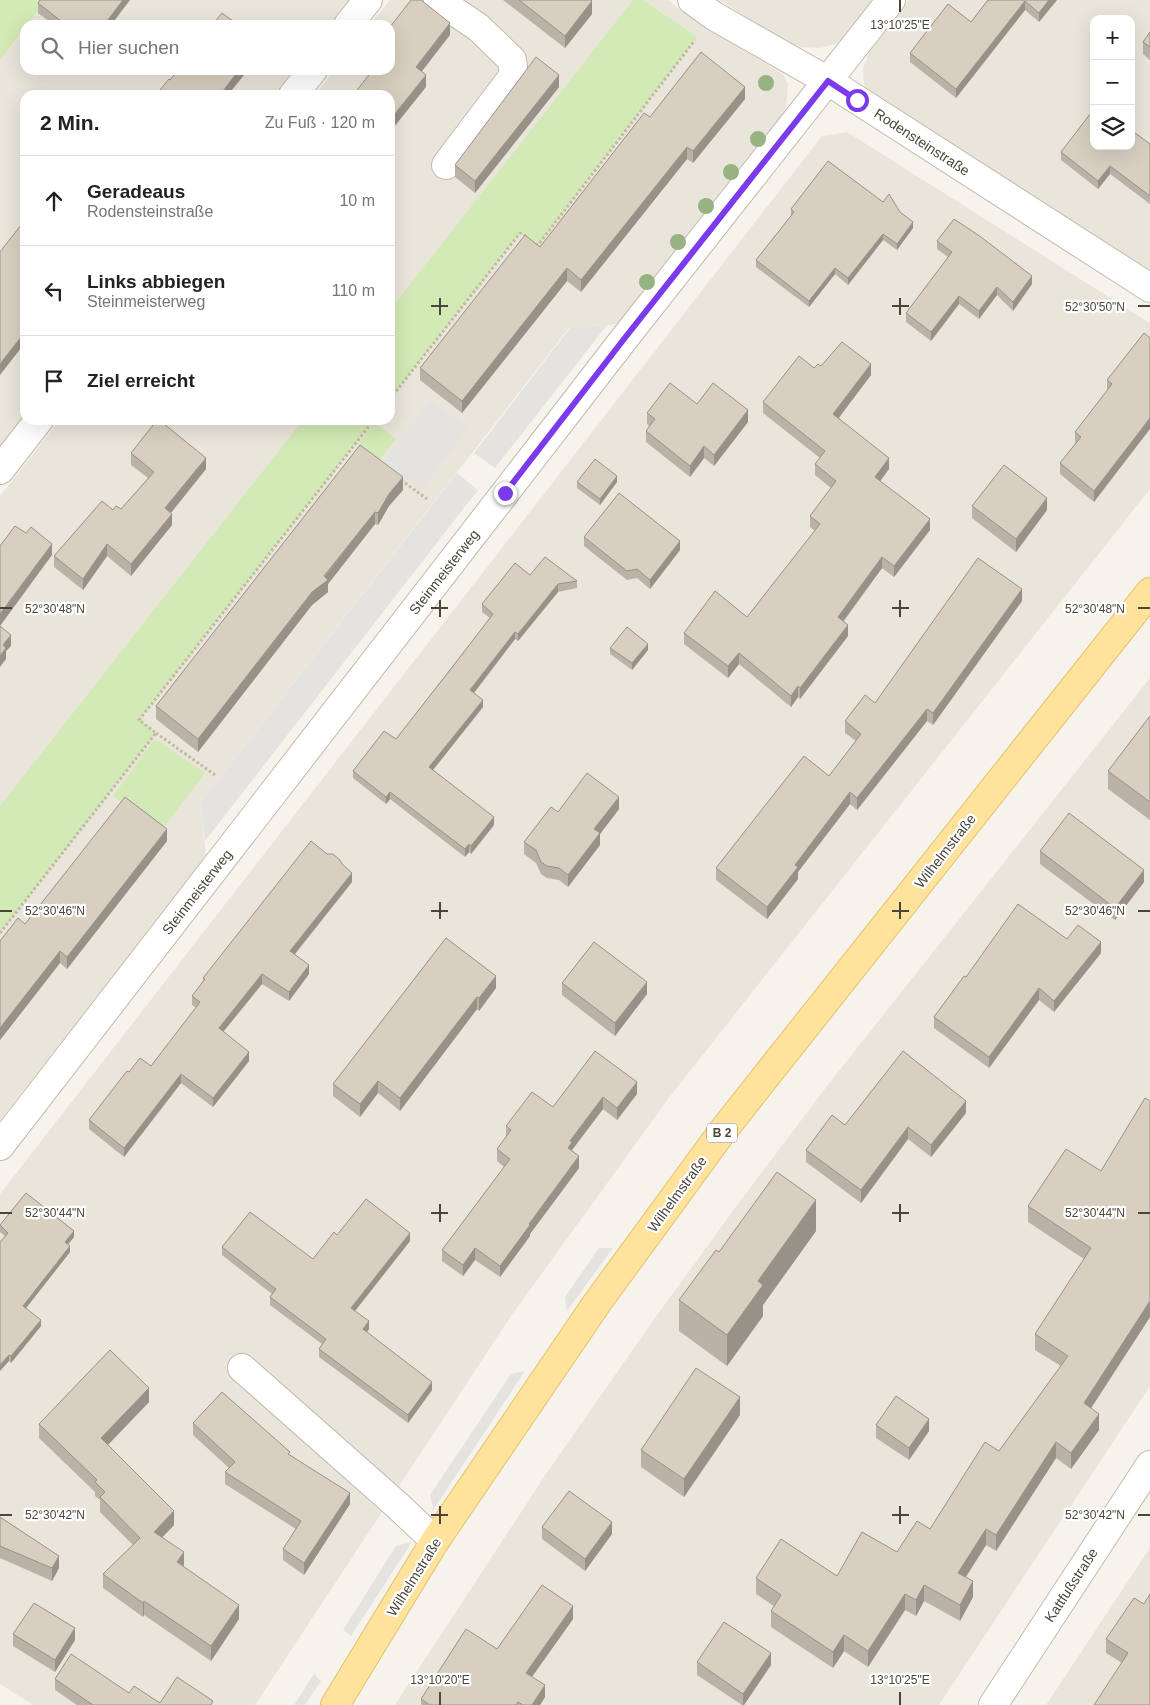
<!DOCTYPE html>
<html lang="de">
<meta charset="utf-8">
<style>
:root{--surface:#fff;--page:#f6f6f6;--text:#222;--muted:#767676;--line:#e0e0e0}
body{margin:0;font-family:Arial,sans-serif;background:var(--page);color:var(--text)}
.controls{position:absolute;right:15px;top:15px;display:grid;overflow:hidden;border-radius:10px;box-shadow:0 5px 20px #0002}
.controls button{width:45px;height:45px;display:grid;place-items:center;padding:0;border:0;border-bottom:1px solid var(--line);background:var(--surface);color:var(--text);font:25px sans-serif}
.stop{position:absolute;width:15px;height:15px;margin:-11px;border:4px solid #7c3aed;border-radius:50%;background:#fff}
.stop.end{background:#7c3aed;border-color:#fff;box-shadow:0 1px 5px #0008}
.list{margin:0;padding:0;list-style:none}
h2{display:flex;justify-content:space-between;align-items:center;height:65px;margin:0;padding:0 20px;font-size:21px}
h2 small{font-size:16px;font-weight:400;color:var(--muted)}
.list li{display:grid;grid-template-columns:32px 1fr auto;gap:15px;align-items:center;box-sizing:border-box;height:90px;padding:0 20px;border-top:1px solid var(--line)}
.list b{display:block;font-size:19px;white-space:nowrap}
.list p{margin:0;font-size:16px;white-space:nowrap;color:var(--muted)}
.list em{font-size:16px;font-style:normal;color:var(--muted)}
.icon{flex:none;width:28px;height:28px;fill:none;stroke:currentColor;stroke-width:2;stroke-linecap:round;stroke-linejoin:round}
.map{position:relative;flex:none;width:1150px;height:1705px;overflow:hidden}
.search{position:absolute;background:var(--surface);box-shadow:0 5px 20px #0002;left:20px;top:20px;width:375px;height:55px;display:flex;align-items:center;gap:12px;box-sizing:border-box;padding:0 18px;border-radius:15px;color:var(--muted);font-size:19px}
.panel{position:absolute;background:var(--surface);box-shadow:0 5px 20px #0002;left:20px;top:90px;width:375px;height:335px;border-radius:15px}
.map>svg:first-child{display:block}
.residential{fill:#eae5da;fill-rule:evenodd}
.green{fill:#d2eab5}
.parking{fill:#e5e3e0}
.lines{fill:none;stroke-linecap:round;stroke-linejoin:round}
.minor-casing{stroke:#c2bbae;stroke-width:30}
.major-casing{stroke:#e6c16a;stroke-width:30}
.path{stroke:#c4b79f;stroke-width:3;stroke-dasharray:2.5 2.5;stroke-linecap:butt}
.minor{stroke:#fff;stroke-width:28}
.major{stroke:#ffe39c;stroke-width:28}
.tree{fill:#97b381}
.wall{fill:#bab2a6}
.shaded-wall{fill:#979187}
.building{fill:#d8cfc1;stroke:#979187}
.route{stroke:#7c3aed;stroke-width:6}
.ticks{fill:none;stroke:#4b4439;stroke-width:2}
.labels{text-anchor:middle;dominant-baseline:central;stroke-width:4.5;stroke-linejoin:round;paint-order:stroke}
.shield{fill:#fff;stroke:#817c74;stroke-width:1}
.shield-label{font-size:12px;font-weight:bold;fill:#4b4439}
.street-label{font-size:14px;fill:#4b4439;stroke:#fff}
.ticks-label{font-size:12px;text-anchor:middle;fill:#4b4439;stroke:#fff;stroke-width:4.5;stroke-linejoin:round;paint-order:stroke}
</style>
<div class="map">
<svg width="1150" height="1705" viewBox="0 0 1150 1705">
<rect width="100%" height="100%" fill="#f6f3ec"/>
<path class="residential" d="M47 0H351L332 25H27Z
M390 0H668L697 22 783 74 788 84 786 107 780 118 619 324 569 328 200 803 206 856 0 1121V496L60 420H390V95H315L335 70H390V25H370Z
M719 0H874L846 36 835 44 820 48 801 47 785 41Z
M908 0H1150V272L870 94 864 84 863 69 869 52ZM1094 19H1131V146H1094Z
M25 28V70H297L277 95H25V417L0 449V60Z
M847 132 1150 323V489L671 1095 511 1316 255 1705H33L0 1684V1194L822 136Z
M1150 678V1386L939 1705H395L546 1474 655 1318 738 1204 827 1086Z
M1150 1548V1705H1046Z"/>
<path class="green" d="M0 0H47L27 25H25V28L0 60Z
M633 0H643L697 37 538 245 520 233 390 399V310Z
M303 420H374L139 720 156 733 0 933V806Z
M375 423 396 439 379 460 358 444Z
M155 739 205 773 160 832 113 796Z"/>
<path class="parking" d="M607 325 495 468 474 453 570 328Z
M430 400 469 428 421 491 383 462Z
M457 473 478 490 205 841 200 803Z
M599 1248H613L567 1311 565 1297Z
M525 1371 431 1513 433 1507 430 1495 511 1374Z
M412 1542 351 1636 343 1630 396 1546Z
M314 1674 321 1681 305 1705H294Z"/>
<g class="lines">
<g class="minor-casing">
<path id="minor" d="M438 0 479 28 512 60 514 75 446 165
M692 0 714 16 828 81 1150 288
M348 25 368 0
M293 95 313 70
M0 470 39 420
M0 1146 624 339 891 0
M242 1368 397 1505 435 1541
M993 1705 1150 1465"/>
</g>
<g class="major-casing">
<path id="major" d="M335 1705 435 1541 597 1303 722 1132 763 1080 1150 592"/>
</g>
<path class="path" d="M536 244 538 245 695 40
M390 399 520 233 527 237
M401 480 427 499
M156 733 215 775
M0 933 156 733 139 720 374 420"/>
<use href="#minor" class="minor"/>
<use href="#major" class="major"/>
</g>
<g class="tree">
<circle cx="766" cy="83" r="8"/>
<circle cx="758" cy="139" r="8"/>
<circle cx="731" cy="172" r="8"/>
<circle cx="706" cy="206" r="8"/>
<circle cx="678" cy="242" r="8"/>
<circle cx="647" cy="282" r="8"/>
</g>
<path class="wall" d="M503 0H591L592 14 565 48Z
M988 0H1057L1039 22 1025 10 956 98 910 62V53L971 22Z
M38 3 111 25H54L38 13Z
M1150 32V60L1143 54V42Z
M68 70H77L73 75Z
M559 87 475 193 455 177V165Z
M745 99 693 163 687 159 581 292 567 281 462 413 420 380V368L540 247 650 117Z
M1150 144V204L1110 174 1098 189 1061 160V152Z
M883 202 900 212 913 228 897 250 883 240 848 285 835 274 809 307 756 267V260L791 216V209Z
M937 241 1032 284 1013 311 997 295 979 319 959 304 931 341 906 322V313L948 257 937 249Z
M1144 333 1094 502 1060 474V463L1075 444V432L1107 391V380Z
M821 366 871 375 839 418 889 469 880 481 930 530 894 577 882 568 844 621 848 636 800 699 798 697 791 707 739 664 728 678 684 644V633L747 617 815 531 810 527V516L831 488 815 475V464L820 458 763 413V402L814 368Z
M697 404 748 422 714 466 704 458 690 477 646 442V431L649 426 647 424V413Z
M360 445 403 490 389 506 378 525 375 524 328 584V592L312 605 198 752 156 719V706Z
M131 453 206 469 171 513 172 525 131 576 107 556 83 590 54 567V556L113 510 121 509 148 478 131 465Z
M577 482H617L600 505 577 488Z
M972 506 1047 510 1016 552 972 518Z
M584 537 680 550 650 589 637 578 627 580 584 546Z
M530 575 577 581V588L558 592 518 641 515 639 474 693 483 707 433 770 494 825 471 854 469 852 465 857 390 799 386 804 353 778V771L396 739 490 618 482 612V604Z
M1022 601 933 725 927 721 857 810 850 804 798 872V879L767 919 716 880V868L829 776 856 741 845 733V721L875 703Z
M610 648 648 650 632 670 610 654Z
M1150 716V820L1108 789V771Z
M619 809 600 834V845L568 887 559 880 547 878 541 874 536 863 524 854V842L558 812Z
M167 841 67 969 60 963 0 1040V941L25 924Z
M1040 851 1144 882 1115 920 1040 864Z
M342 864 352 882 295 954 309 974 289 1001 262 984 223 1032 249 1061 213 1107 181 1083 124 1157 89 1129V1120L129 1072 151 1066 196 1008 192 1005V996L203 981V978Z
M446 938 496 988 479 1011 477 1009 400 1111 378 1093 360 1117 333 1096V1084Z
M1067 939 1101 953 1054 1012 1039 1000 989 1068 934 1028V1017L966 977Z
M562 983 647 994 615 1036 562 995Z
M595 1051 637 1094 617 1120 603 1109 572 1150 579 1168 530 1234V1236L500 1277 475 1260 463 1276 442 1261V1250L504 1167 497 1161V1149L506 1137V1126L553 1107Z
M966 1113 931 1157 908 1139 861 1203 806 1162V1150L845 1125Z
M1066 1149 1150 1317 1091 1408 1099 1430 1071 1469 1056 1458 996 1551 986 1545 966 1577 973 1597 960 1621 924 1601 916 1616 905 1610 868 1667 844 1651 833 1668 771 1627V1611L774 1606 756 1594V1578L837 1576 897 1552 930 1529 999 1451 1061 1366 1035 1350V1334L1084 1259 1028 1222V1206Z
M0 1225 74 1237 68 1244 70 1252 26 1308 41 1326 11 1363 9 1361 5 1236 0 1232Z
M816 1231 763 1305V1316L727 1366 679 1331V1300L719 1252Z
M337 1235 410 1241 355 1311 369 1329 367 1332 432 1390 408 1423 319 1357V1349L322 1344 270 1305V1297L272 1294 222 1255V1247L313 1259Z
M149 1402 108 1445 174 1525 162 1537 183 1567 239 1619 211 1661 144 1615 143 1617 103 1588V1574L133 1545 100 1512V1500L95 1496V1492L39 1438V1424Z
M740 1415 684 1497 641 1467V1450Z
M193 1423 290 1455 350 1504 304 1575 283 1560V1549L296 1529 225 1484V1472L229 1468 193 1435Z
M876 1425 929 1431 909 1460 876 1438Z
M0 1517 59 1568 52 1581 0 1558Z
M542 1527 612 1534 585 1571 542 1539Z
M1144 1604 1150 1705 1122 1663 1106 1653V1639Z
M573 1619 532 1677 545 1697 540 1705H421V1699L497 1649Z
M13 1634 75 1640 55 1672 13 1646Z
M697 1662 771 1665 744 1705H742L697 1675Z
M55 1679 129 1693 160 1703 213 1705H77L55 1690Z"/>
<path class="shaded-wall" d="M123 0H130L111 25H104Z
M1049 0H1057L1039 22V13Z
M592 1V14L565 48V36Z
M1025 1V10L956 98V89Z
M450 23V35L416 79V67Z
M73 70H77L73 75Z
M239 70H248L228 95H220Z
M426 75V87L390 132V120Z
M559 75V87L475 193V181Z
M745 87V99L693 163V151Z
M687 147V159L581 292V280Z
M1110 166V174L1098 189V181Z
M913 222V228L897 250V244Z
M883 234V240L848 285V278Z
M567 268V281L462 413V401Z
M835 268V274L809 307V301Z
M1032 276V284L1013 311V302Z
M997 287V295L979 319V311Z
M959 296V304L931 341V332Z
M25 332V343L0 375V364Z
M871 364V375L833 425V414Z
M748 410V422L714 466V455Z
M1150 418V429L1094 502V491Z
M704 446V458L690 477V466Z
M206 458V469L165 520V508Z
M889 458V469L875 488V477Z
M617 476V482L600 505V499Z
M403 477V490L389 506 378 525V513L389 494Z
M1047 498V510L1016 552V539Z
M375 512V524L328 584V592L312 605 198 752V739Z
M172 514V525L131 576V564Z
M930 519V530L894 577V566Z
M680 541V550L650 589V580Z
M52 544V555L0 626V614Z
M107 544V556L83 590V579Z
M882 557V568L838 628V617Z
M558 584V592L518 641V634Z
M1022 589V601L933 725V713Z
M848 625V636L800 699V688Z
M515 632V639L470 698V690Z
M11 635V646L6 651V659L0 667V656L3 645Z
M648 644V650L632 670V663Z
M739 653V664L728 678V666Z
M798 686V697L791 707V696Z
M483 700V707L429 775V767Z
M927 709V721L857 810V798Z
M390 792V799L386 804V797Z
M850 792V804L798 872V879L767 919V907L795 865Z
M619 797V809L600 834V845L568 887V875L594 829Z
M494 817V825L471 854V846Z
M167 829V841L67 969V957Z
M469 844V852L465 857V849Z
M1144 870V882L1115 920V908Z
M352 873V882L290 960V951Z
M1101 942V953L1054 1012V1001Z
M60 951V963L0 1040V1028Z
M309 965V974L289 1001V992Z
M262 974V984L219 1037V1028Z
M496 976V988L479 1011V998Z
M647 982V994L615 1036V1023Z
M1039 988V1000L989 1068V1057Z
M477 997V1009L400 1111V1098Z
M249 1052V1061L213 1107V1098Z
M181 1074V1083L124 1157V1148Z
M378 1081V1093L360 1117V1104Z
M637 1082V1094L617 1120V1108Z
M603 1097V1109L572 1150 568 1148 570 1141Z
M966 1101V1113L931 1157V1145Z
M908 1127V1139L861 1203V1190Z
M579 1156V1168L530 1234V1236L500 1277V1266L529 1224Z
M816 1200V1231L763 1305V1316L727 1366V1335L758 1281Z
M74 1231V1237L65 1248V1242Z
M410 1233V1241L351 1316V1308Z
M70 1246V1252L23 1312V1306Z
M475 1248V1260L463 1276V1265Z
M1150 1301V1317L1084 1419V1403Z
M41 1320V1326L11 1363V1356Z
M369 1321V1329L363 1337V1329Z
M9 1355V1361L0 1371V1365Z
M432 1382V1390L408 1423V1415Z
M149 1388V1402L101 1452V1438Z
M740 1397V1415L684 1497V1479Z
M1099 1414V1430L1071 1469V1453Z
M929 1419V1431L909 1460V1448Z
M1056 1442V1458L996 1551V1535Z
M350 1493V1504L304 1575V1563Z
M174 1511V1525L154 1546V1532Z
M612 1522V1534L585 1571V1559Z
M986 1529V1545L958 1589V1573Z
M184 1552V1566L177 1562Z
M59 1556V1568L52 1581V1568Z
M973 1581V1597L960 1621V1605Z
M924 1585V1601L916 1616V1600Z
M905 1594V1610L868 1667V1651Z
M144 1601V1615L143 1617V1603Z
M239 1605V1619L211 1661V1646Z
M573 1606V1619L526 1685V1673Z
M75 1628V1640L55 1672V1660Z
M844 1635V1651L833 1668V1652Z
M771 1653V1665L744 1705H743V1694Z
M545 1685V1697L540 1705H532Z"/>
<path class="building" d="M40 0H123L104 25H66L38 3Z
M411 0H421L450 23 416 67 426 75 390 120V95H353L373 70H390V27Z
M519 0H591L592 1 565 36Z
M988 0H1049L1039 13 1025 1 956 89 910 53 948 4 971 22Z
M222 13 238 25H212Z
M1150 32V47L1143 42Z
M701 52 745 87 693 151 687 147 581 280 567 268 462 401 420 368 525 235 540 247 644 113 650 117Z
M536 57 559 75 475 181 455 165Z
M178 70H239L220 95H156L169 79 170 80Z
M1094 109V146H1131V130L1150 144V196L1110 166 1098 181 1061 152Z
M828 161 883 202 889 194 900 212 913 222 897 244 883 234 848 278 835 268 809 301 756 260 794 212 791 209Z
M954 219 981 237 1032 276 1013 302 997 287 979 311 959 296 931 332 906 313 952 252 937 241Z
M25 220V332L0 364V252Z
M1144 333 1150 338V418L1094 491 1060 463 1081 437 1075 432 1112 384 1107 380Z
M842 342 871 364 833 414 889 458 875 477 930 519 894 566 882 557 838 617 848 625 800 688 798 686 791 696 739 653 728 666 684 633 715 591 747 617 820 524 810 516 836 481 815 464 825 451 763 402 799 356 814 368 818 364 821 366Z
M670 383 697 404 713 383 748 410 714 455 704 446 690 466 646 431 655 419 647 413Z
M157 420H159L206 458 165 508 172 514 131 564 107 544 83 579 54 556 102 501 113 510 116 506 121 509 154 472 131 453Z
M360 445 403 477 389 494 378 513 375 512 324 576 328 580 312 592 198 739 156 706Z
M595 459 617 476 600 499 577 482Z
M1004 465 1047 498 1016 539 972 506Z
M619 493 680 541 650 580 637 569 627 571 584 537Z
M15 526 26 533 31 527 52 544 0 614V546Z
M545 557 577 581 558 584 518 634 515 632 470 690 483 700 429 767 494 817 471 846 469 844 465 849 390 792 386 797 353 771 384 731 396 739 457 661 493 614 482 604 515 563 530 575Z
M978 558 1022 589 933 713 927 709 857 798 850 792 795 865 798 867 767 907 716 868 804 756 829 776 861 734 845 721 865 695 875 703Z
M0 626 11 635 3 645 6 648 0 656Z
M627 627 648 644 632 663 610 648Z
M1150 716V802L1108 771Z
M587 773 619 797 594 829 600 833 568 875 559 868 547 866 541 862 536 850 524 842 551 807 558 812Z
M125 797 167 829 67 957 60 951 0 1028V941L18 918 25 924Z
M1069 813 1144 870 1115 908 1040 851Z
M311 841 327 854H333L340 860 342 864 352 873 290 951 309 965 289 992 262 974 219 1028 249 1052 213 1098 181 1074 124 1148 89 1120 127 1071 129 1072 140 1058 151 1066 200 1002 192 996 205 979 203 978Z
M1018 904 1067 939 1078 925 1101 942 1054 1001 1039 988 989 1057 934 1017 964 976 966 977Z
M446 938 496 976 479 998 477 997 400 1098 378 1081 360 1104 333 1084Z
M594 942 647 982 615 1023 562 983Z
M595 1051 637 1082 617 1108 603 1097 570 1141 572 1142 568 1148 579 1156 529 1224 530 1225 500 1266 475 1248 463 1265 442 1250 510 1159 497 1149 511 1130 506 1126 532 1092 553 1107Z
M903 1051 966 1101 931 1145 908 1127 861 1190 806 1150 832 1115 845 1125Z
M1145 1098 1150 1101V1301L1084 1403 1099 1414 1071 1453 1056 1442 996 1535 986 1529 958 1573 973 1581 960 1605 924 1585 916 1600 905 1594 868 1651 844 1635 833 1652 771 1611 781 1595 756 1578 781 1539 837 1576 862 1532 897 1552 917 1521 930 1529 985 1442 999 1451 1068 1356 1035 1334 1091 1248 1028 1206 1066 1149 1101 1171Z
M777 1172 816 1200 758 1281 763 1285 727 1335 679 1300 716 1250 719 1252Z
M26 1193 74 1231 65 1242 70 1246 23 1306 41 1320 11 1356 9 1355 0 1365V1242L8 1233 0 1225Z
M366 1199 410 1233 351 1308 369 1321 363 1329 432 1382 408 1415 319 1349 326 1339 270 1297 276 1289 222 1247 250 1212 313 1259 334 1232 337 1235Z
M110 1350 149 1388 101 1438 174 1511 154 1532 184 1552 177 1562 239 1605 211 1646 144 1601 143 1603 103 1574 140 1538 100 1497 105 1492 95 1482 97 1480 39 1424Z
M696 1368 740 1397 684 1479 641 1450Z
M222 1392 290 1452 288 1454 350 1493 304 1563 283 1549 301 1521 225 1472 235 1462 193 1423Z
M896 1396 929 1419 909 1448 876 1425Z
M569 1491 612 1522 585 1559 542 1527Z
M0 1517 59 1556 52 1568 0 1546Z
M542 1585 573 1606 526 1673 545 1685 532 1705H523L518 1702 516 1705H430L421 1699 466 1629 497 1649Z
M1150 1594V1705H1094L1128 1653 1106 1639 1134 1598 1144 1604Z
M34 1603 75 1628 55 1660 13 1634Z
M724 1622 771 1653 743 1694 697 1662Z
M71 1654 129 1693 134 1686 160 1703 177 1677 213 1701 211 1705H93L55 1679Z"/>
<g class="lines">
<path class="route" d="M505 493 624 339 828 81 857 100"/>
</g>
<path class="ticks" d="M900 0V12M440 298V315M900 298V315M431 306H448M892 306H909M1138 306H1150M440 600V617M900 600V617M0 608H12M431 608H448M892 608H909M1138 608H1150M440 902V919M900 902V919M0 911H12M431 911H448M892 911H909M1138 911H1150M440 1204V1222M900 1204V1222M0 1213H12M431 1213H448M892 1213H909M1138 1213H1150M440 1506V1524M900 1506V1524M0 1515H12M431 1515H448M892 1515H909M1138 1515H1150M440 1692V1705M900 1692V1705"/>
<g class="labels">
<rect class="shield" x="707" y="1123.5" width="30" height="19" rx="4"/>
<g class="shield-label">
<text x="722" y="1133">B 2</text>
</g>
<g class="street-label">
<text transform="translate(922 142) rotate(33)">Rodensteinstraße</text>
<text transform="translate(444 572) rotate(-52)">Steinmeisterweg</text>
<text transform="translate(945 851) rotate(-52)">Wilhelmstraße</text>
<text transform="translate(197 892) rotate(-52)">Steinmeisterweg</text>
<text transform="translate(677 1194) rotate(-54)">Wilhelmstraße</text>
<text transform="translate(414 1577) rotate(-58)">Wilhelmstraße</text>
<text transform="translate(1071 1585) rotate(-57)">Kattfußstraße</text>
</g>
</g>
<g class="ticks-label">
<text x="900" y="29">13°10'25"E</text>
<text x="1095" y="311">52°30'50"N</text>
<text x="55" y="613">52°30'48"N</text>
<text x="1095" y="613">52°30'48"N</text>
<text x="55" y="915">52°30'46"N</text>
<text x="1095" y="915">52°30'46"N</text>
<text x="55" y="1217">52°30'44"N</text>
<text x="1095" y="1217">52°30'44"N</text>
<text x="55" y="1519">52°30'42"N</text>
<text x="1095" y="1519">52°30'42"N</text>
<text x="440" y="1684">13°10'20"E</text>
<text x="900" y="1684">13°10'25"E</text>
</g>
</svg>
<div class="controls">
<button>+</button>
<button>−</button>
<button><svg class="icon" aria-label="layers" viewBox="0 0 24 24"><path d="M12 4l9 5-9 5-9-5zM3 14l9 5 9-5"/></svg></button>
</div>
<div class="stop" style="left:857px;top:100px"></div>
<div class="stop end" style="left:505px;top:493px"></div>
<div class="search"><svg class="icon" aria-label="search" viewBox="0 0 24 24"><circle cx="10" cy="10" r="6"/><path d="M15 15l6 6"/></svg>Hier suchen</div>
<section class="panel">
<h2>2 Min.<small>Zu Fuß · 120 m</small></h2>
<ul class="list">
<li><svg class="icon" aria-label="ahead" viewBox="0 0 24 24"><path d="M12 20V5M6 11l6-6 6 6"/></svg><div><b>Geradeaus</b><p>Rodensteinstraße</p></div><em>10 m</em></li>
<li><svg class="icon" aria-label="left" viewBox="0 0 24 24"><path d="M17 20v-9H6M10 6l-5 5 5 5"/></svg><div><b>Links abbiegen</b><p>Steinmeisterweg</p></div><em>110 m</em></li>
<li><svg class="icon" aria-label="arrive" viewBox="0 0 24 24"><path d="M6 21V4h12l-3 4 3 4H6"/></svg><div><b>Ziel erreicht</b></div></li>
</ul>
</section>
</div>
